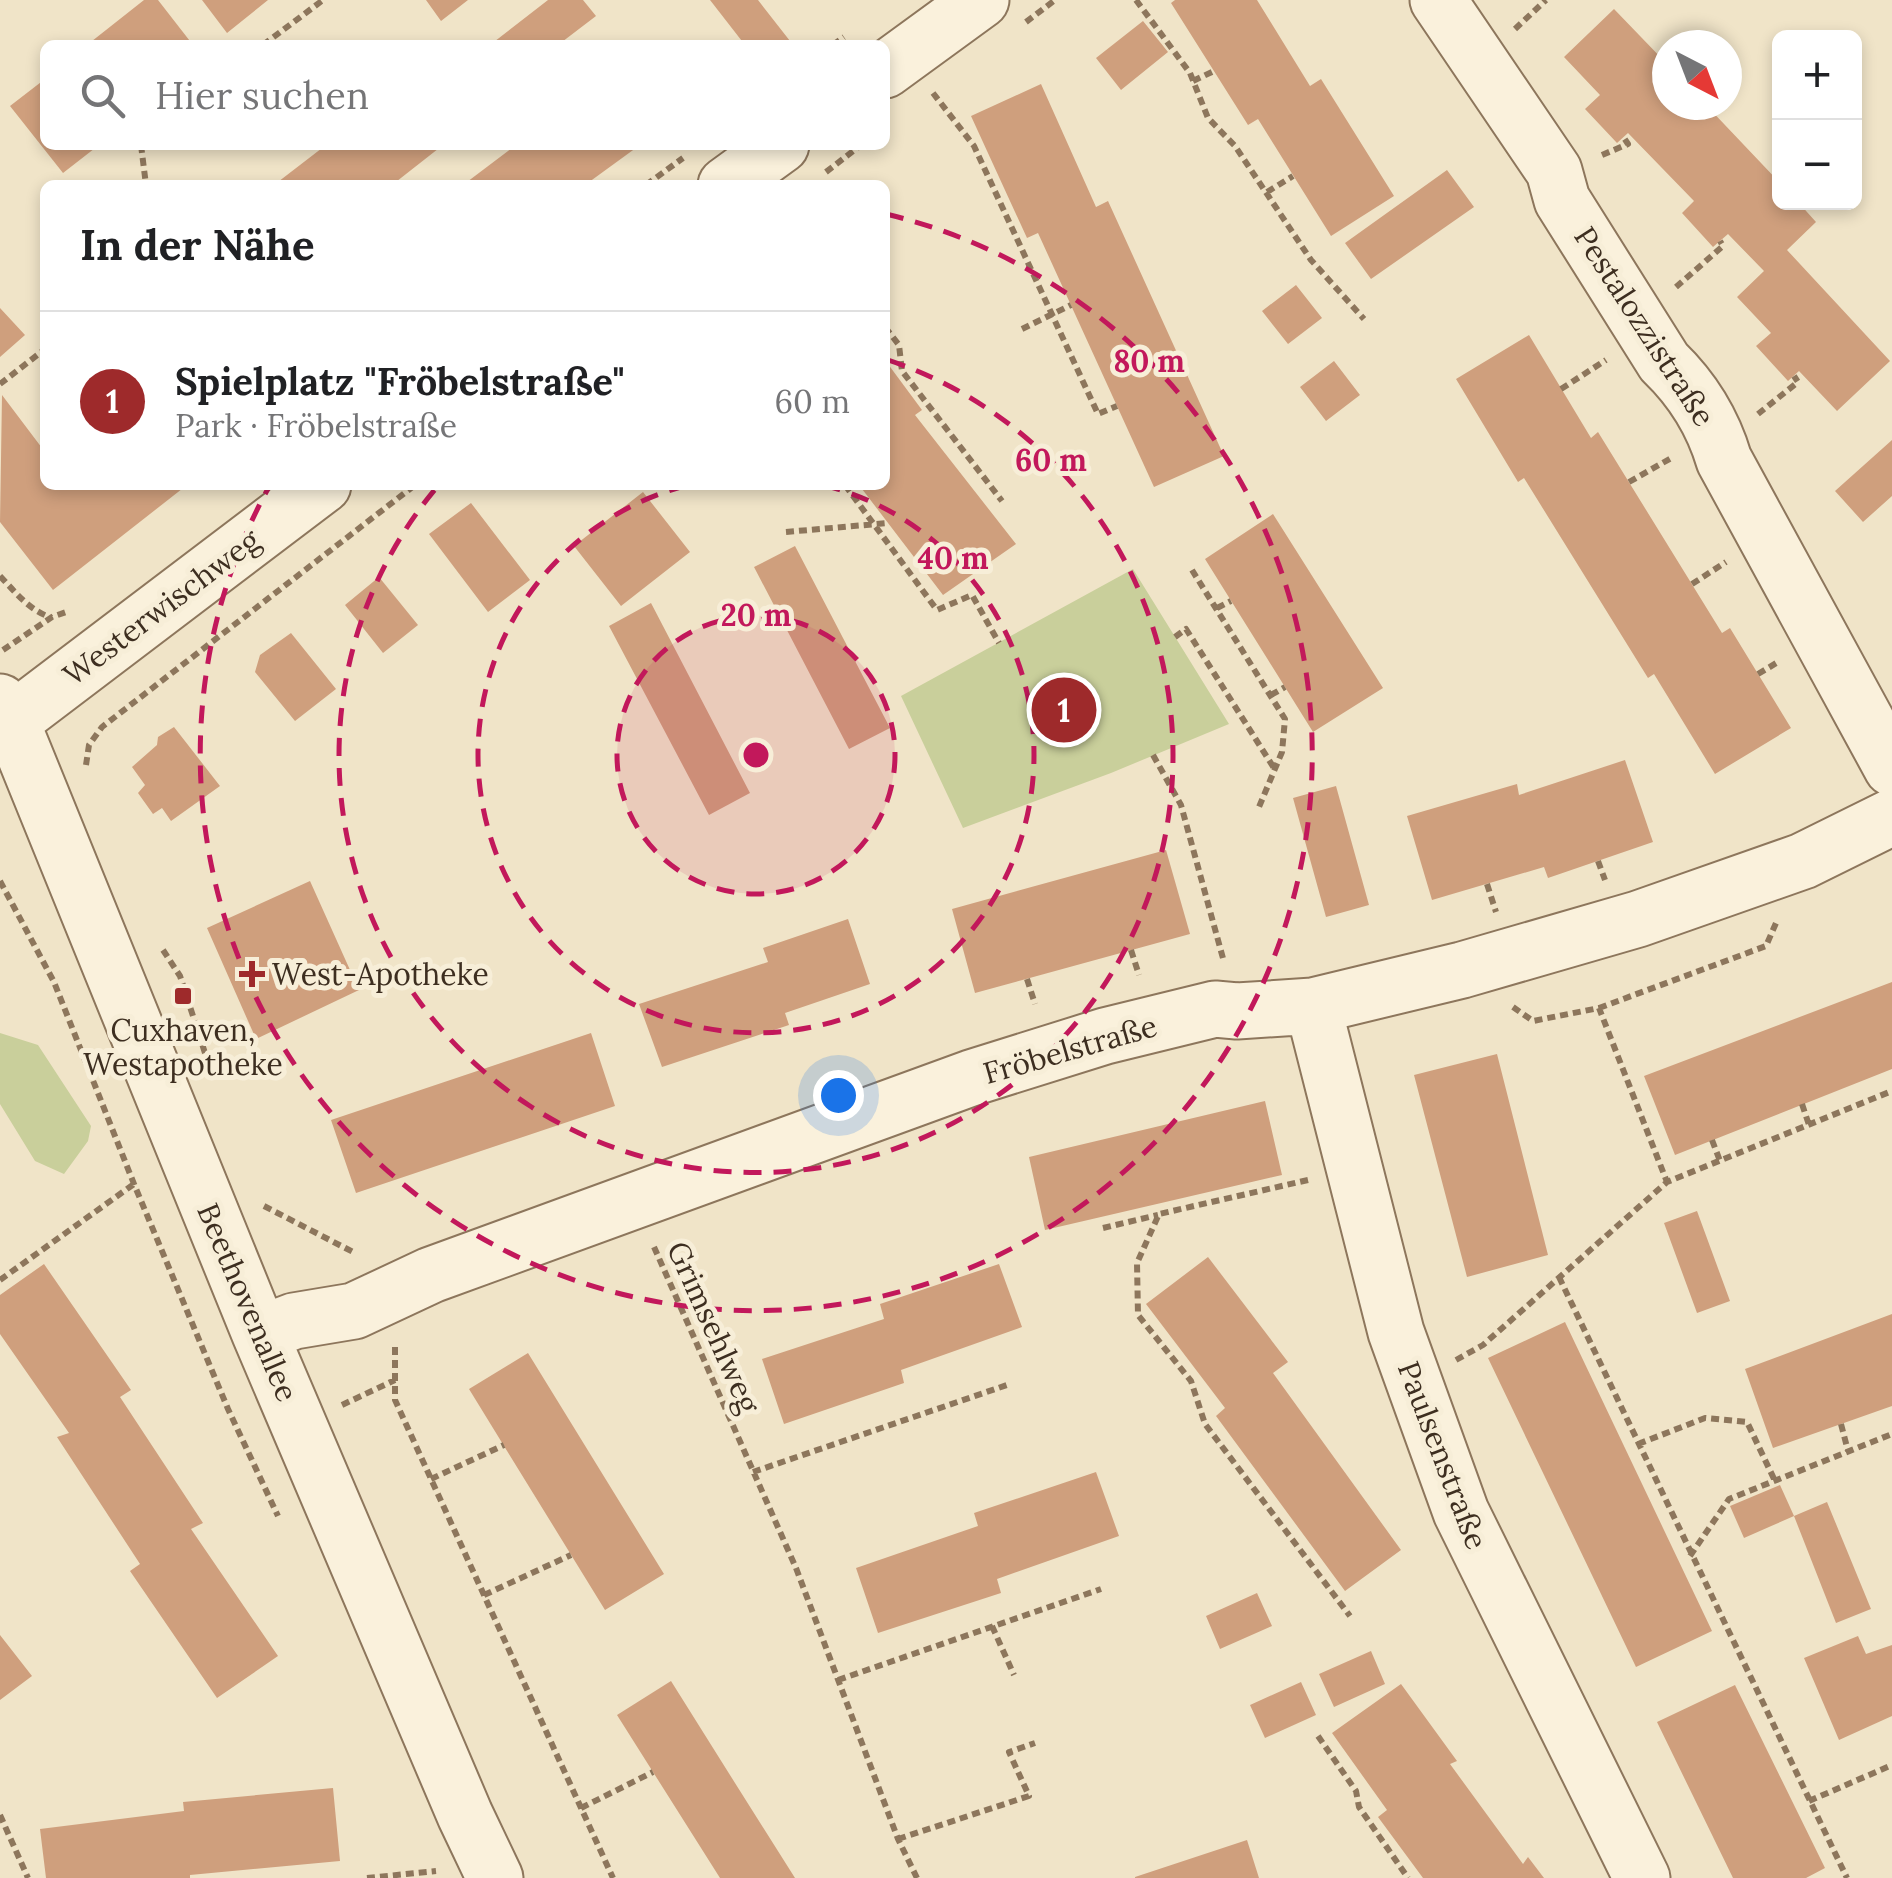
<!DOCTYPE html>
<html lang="de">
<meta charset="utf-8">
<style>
:root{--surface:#fff;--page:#f6f6f6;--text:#202124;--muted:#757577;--line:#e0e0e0;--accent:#9e2a2b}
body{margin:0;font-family:Lora,serif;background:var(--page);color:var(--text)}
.controls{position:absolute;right:30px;top:30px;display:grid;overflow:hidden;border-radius:15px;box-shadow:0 5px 15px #0003}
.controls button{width:90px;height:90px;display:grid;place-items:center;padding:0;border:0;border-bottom:2px solid var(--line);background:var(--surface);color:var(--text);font:50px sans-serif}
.compass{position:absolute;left:1652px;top:30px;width:90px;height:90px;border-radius:50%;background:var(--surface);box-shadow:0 5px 15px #0003;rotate:138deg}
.you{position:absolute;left:838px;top:1095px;width:35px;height:35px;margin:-25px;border:8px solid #fff;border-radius:50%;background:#1a73e8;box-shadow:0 0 0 15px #1a73e833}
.badge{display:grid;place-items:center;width:65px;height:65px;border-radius:50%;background:var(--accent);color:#fff;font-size:32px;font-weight:700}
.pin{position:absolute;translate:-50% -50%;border:5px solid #fff;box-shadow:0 2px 10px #0006}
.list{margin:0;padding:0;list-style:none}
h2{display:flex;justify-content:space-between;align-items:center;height:130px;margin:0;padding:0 40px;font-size:42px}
h2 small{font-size:32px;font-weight:400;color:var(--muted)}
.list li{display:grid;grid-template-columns:65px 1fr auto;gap:30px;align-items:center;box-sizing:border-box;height:180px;padding:0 40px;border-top:2px solid var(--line)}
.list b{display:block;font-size:38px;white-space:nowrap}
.list p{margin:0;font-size:32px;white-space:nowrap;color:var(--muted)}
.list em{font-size:32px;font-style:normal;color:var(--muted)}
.icon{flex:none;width:55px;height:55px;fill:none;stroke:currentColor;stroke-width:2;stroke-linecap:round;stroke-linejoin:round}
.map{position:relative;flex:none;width:1892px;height:1878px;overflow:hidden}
.search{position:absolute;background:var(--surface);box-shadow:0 5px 15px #0003;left:40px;top:40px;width:850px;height:110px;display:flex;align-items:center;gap:25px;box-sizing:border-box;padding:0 35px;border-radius:15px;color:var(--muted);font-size:38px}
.panel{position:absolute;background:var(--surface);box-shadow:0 5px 15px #0003;left:40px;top:180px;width:850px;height:310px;border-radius:15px}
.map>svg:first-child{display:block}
.green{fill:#c9cf9b}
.building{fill:#cf9f7d}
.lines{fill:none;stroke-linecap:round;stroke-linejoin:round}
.minor-casing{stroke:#8d765c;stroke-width:59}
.path{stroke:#8d765c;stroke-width:6;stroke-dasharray:8 5;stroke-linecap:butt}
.minor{stroke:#faf1dc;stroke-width:55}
.ring{fill:none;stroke:#c2185b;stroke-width:5;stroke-dasharray:18 12}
.poi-dot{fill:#9e2a2b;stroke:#f7eed8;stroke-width:4}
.labels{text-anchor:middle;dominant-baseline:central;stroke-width:10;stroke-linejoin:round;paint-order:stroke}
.street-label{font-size:30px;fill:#3d2e20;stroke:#f7eed8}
.poi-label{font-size:30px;fill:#3d2e20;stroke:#f7eed8;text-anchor:start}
.centre{fill:#c2185b;stroke:#f7eed8;stroke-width:5}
.ring-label{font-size:30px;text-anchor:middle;font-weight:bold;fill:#c2185b;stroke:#f7eed8;stroke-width:10;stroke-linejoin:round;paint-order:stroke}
</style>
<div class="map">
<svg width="1892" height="1878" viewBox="0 0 1892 1878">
<rect width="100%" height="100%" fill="#f0e4c8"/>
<path class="green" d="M1133 569 1229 724 1111 773 963 828 901 696Z
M0 1033 38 1045 91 1126 88 1141 64 1174 35 1161 0 1104Z"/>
<path class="building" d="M144 0H158L193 45H87Z
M202 0H268L227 33Z
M426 0H468L441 21Z
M548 0H583L596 16 558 45H490Z
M710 0H758L790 41 785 45H745Z
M1175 0H1257L1310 86 1321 79 1394 196 1331 236 1258 119 1248 125 1171 3Z
M1614 9 1667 64V105H1706L1780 183V202H1798L1816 222 1787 250 1890 361 1837 411 1799 371 1788 381 1756 346 1771 333 1737 297 1764 271 1728 234 1713 247 1682 213 1694 201 1628 133 1617 143 1585 109 1600 95 1564 57Z
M1143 21 1168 52 1121 90 1096 58Z
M45 79V145H99L63 173 10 106Z
M1041 84 1096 207 1108 201 1224 456 1154 487 1038 233 1027 238 971 116Z
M326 145H443L392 185H274Z
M516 145H640L585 185H463Z
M1447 170 1474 207 1371 279 1345 243Z
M1296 285 1322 318 1288 344 1262 311Z
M0 308 25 335 0 357Z
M1529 335 1591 438 1598 432 1722 633 1730 628 1791 728 1715 774 1654 674 1648 678 1524 478 1518 482 1456 379Z
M885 360 922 410 915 415 1016 544 943 595 859 485H885Z
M1334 361 1360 395 1326 421 1300 387Z
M2 395 45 452V485H187L53 590 0 522Z
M1892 440V496L1863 522 1835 491Z
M643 492 690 552 621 606 574 546Z
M471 503 530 580 488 612 429 534Z
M1273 514 1383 688 1313 732 1205 559Z
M795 546 890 728 849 749 754 567Z
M379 577 418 625 383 653 345 605Z
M651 603 750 793 709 815 609 626Z
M291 633 336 689 295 721 255 672 260 655Z
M174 727 220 786 171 821 162 808 153 814 138 793 145 785 132 767 157 745 158 737Z
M1625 760 1653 842 1548 878 1544 867 1432 900 1407 816 1517 784 1519 795Z
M1336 786 1369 905 1326 917 1293 798Z
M1166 850 1190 934 975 993 952 909Z
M310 881 359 990 256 1039 207 928Z
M848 919 870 984 785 1013 789 1025 662 1067 639 1004 768 962 763 948Z
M1892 982V1069L1675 1155 1644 1076Z
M591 1033 615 1106 356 1193 331 1120Z
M1497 1054 1548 1255 1467 1277 1414 1075Z
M1265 1101 1282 1175 1045 1230 1029 1157Z
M1697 1211 1730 1301 1697 1313 1664 1223Z
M1208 1257 1288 1362 1273 1373 1401 1550 1345 1591 1216 1416 1225 1408 1146 1304Z
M44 1264 131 1390 120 1397 203 1523 191 1529 278 1656 217 1698 130 1571 140 1564 57 1437 69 1433 0 1334V1295Z
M999 1264 1022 1327 901 1370 904 1383 784 1424 762 1359 884 1319 880 1304Z
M1892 1314V1406L1773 1448 1745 1369Z
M1565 1322 1712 1631 1636 1667 1488 1358Z
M528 1353 664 1574 605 1610 469 1389Z
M1096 1472 1119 1536 997 1579 1001 1593 878 1633 856 1568 978 1526 974 1513Z
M1780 1485 1794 1516 1827 1502 1871 1609 1836 1623 1794 1516 1744 1538 1730 1506Z
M1257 1593 1272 1626 1220 1649 1206 1616Z
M0 1635 32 1676 0 1700Z
M1858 1636 1866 1654 1892 1645V1716L1839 1740 1804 1658Z
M1371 1651 1385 1684 1334 1707 1319 1674Z
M671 1681 735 1783 795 1878H720L617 1715Z
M1301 1682 1316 1715 1265 1738 1250 1705Z
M1401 1684 1457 1761 1450 1764 1523 1864 1528 1857 1544 1878H1423L1378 1817 1387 1810 1332 1733Z
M1735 1685 1825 1868 1806 1878H1733L1657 1722Z
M333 1788 340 1861 190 1875V1878H46L40 1829 184 1811 183 1802Z
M1247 1840 1259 1878H1135V1877Z"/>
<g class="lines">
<g class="minor-casing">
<path id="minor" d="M1438 0 1554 171 1562 200 1664 362C1692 389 1713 423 1724 460L1892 768
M885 70 981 0
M726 185 781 145
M0 702 11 721 260 1334 465 1815 495 1878
M0 730 323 485
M1313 1006 1396 1332 1461 1512 1642 1878
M260 1334 294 1321 354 1311 431 1275 971 1078 1105 1036 1215 1009 1237 1011 1313 1006 1462 970 1638 919 1803 861 1892 817"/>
</g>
<path class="path" d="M1136 0 1190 73 1208 118 1235 146 1311 260 1364 319
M1026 22 1055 0
M1515 29 1546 0
M263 45 323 0
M833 45 844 37
M1193 81 1214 71
M933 93 974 146 1098 414 1117 406
M141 145 146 185
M1602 155 1628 144 1624 138
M826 172 861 145
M646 185 683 158
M1267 192 1293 176
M1676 287 1723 246 1720 241
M885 327 899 345 902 371 1002 501
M1022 329 1071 305
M0 384 45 349
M1561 389 1606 360
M1758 414 1798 382 1794 376
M1629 482 1673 457
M845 485 937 610 972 595 999 643
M786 532 888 523
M1192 570 1285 719 1282 752 1259 807
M0 576C17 594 29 610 52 618
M1692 584 1726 562
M1217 608 1231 601
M1175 637 1186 629 1274 768
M3 650 52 617 69 611
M1758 674 1778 662
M1271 695 1285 687
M1153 755 1181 805 1224 962
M86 765 89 745 102 727 415 485
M1598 861 1605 880
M0 881 54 982 134 1184 228 1409 278 1516
M1487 884 1496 912
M163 950 180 976 205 1053
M1131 950 1139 975
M1027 979 1035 1004
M1513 1007 1533 1021 1599 1008 1667 1182
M1599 1008 1766 946 1776 923
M1802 1104 1809 1125
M1712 1140 1720 1161
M1308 1180 1159 1214 1137 1263 1138 1315 1191 1381 1205 1424 1350 1616
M264 1206 355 1253
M1103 1228 1158 1215
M654 1247 796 1568 898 1839 917 1878
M1559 1277 1847 1878
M0 1280 134 1184
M395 1347V1400L613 1878
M1456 1360 1483 1345 1667 1182 1892 1091
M342 1405 395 1380
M1841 1424 1848 1451
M1638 1444 1705 1418 1747 1422 1775 1481
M753 1472 1007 1385
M431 1479 504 1445
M1690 1556 1729 1499 1892 1434
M484 1595 571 1555
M992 1626 1014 1675
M838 1680 1101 1589
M1318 1736 1356 1791 1359 1807 1408 1878
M1809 1801 1892 1765
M581 1808 653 1772
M0 1815 28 1878
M898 1839 1029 1796 1009 1752 1035 1743
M367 1878 436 1871"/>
<use href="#minor" class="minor"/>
</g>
<circle cx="756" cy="755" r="139" fill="#c2185b" fill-opacity=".12"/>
<g class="ring">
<circle cx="756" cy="755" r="139"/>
<path d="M823 485A278 278 0 1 1 689 485"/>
<path d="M888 360A417 417 0 1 1 437 487"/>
<path d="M886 214A556 556 0 1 1 270 485"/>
</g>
<g class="poi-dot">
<path d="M247 959h10v10h10v10h-10v10h-10v-10h-10v-10h10z"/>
<rect x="173" y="986" width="20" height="20" rx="5"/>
</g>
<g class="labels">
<g class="street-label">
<text transform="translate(1645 326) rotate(57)">Pestalozzistraße</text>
<text transform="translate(161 607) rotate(-37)">Westerwischweg</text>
<text transform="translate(1070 1049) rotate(-16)">Fröbelstraße</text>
<text transform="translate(248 1302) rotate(67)">Beethovenallee</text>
<text transform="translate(714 1327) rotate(66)">Grimsehlweg</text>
<text transform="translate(1443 1455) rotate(69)">Paulsenstraße</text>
</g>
<g class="poi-label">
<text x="272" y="974">West-Apotheke</text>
<text x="183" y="1030" text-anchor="middle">Cuxhaven,<tspan x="183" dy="34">Westapotheke</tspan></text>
</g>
</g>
<circle cx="756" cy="755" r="15" class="centre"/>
<g class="ring-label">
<text x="1149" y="372">80 m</text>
<text x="1051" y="471">60 m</text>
<text x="953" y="569">40 m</text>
<text x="756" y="626">20 m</text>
</g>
</svg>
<div class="controls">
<button>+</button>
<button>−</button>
</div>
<svg class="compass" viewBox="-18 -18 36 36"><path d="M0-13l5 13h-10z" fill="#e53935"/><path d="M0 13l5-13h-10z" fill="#757577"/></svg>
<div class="you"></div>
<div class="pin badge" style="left:1064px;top:710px">1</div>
<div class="search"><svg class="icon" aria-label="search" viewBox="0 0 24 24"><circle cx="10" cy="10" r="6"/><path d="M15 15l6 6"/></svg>Hier suchen</div>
<section class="panel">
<h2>In der Nähe<small></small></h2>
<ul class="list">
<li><span class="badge">1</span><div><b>Spielplatz &quot;Fröbelstraße&quot;</b><p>Park · Fröbelstraße</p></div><em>60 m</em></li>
</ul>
</section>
</div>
